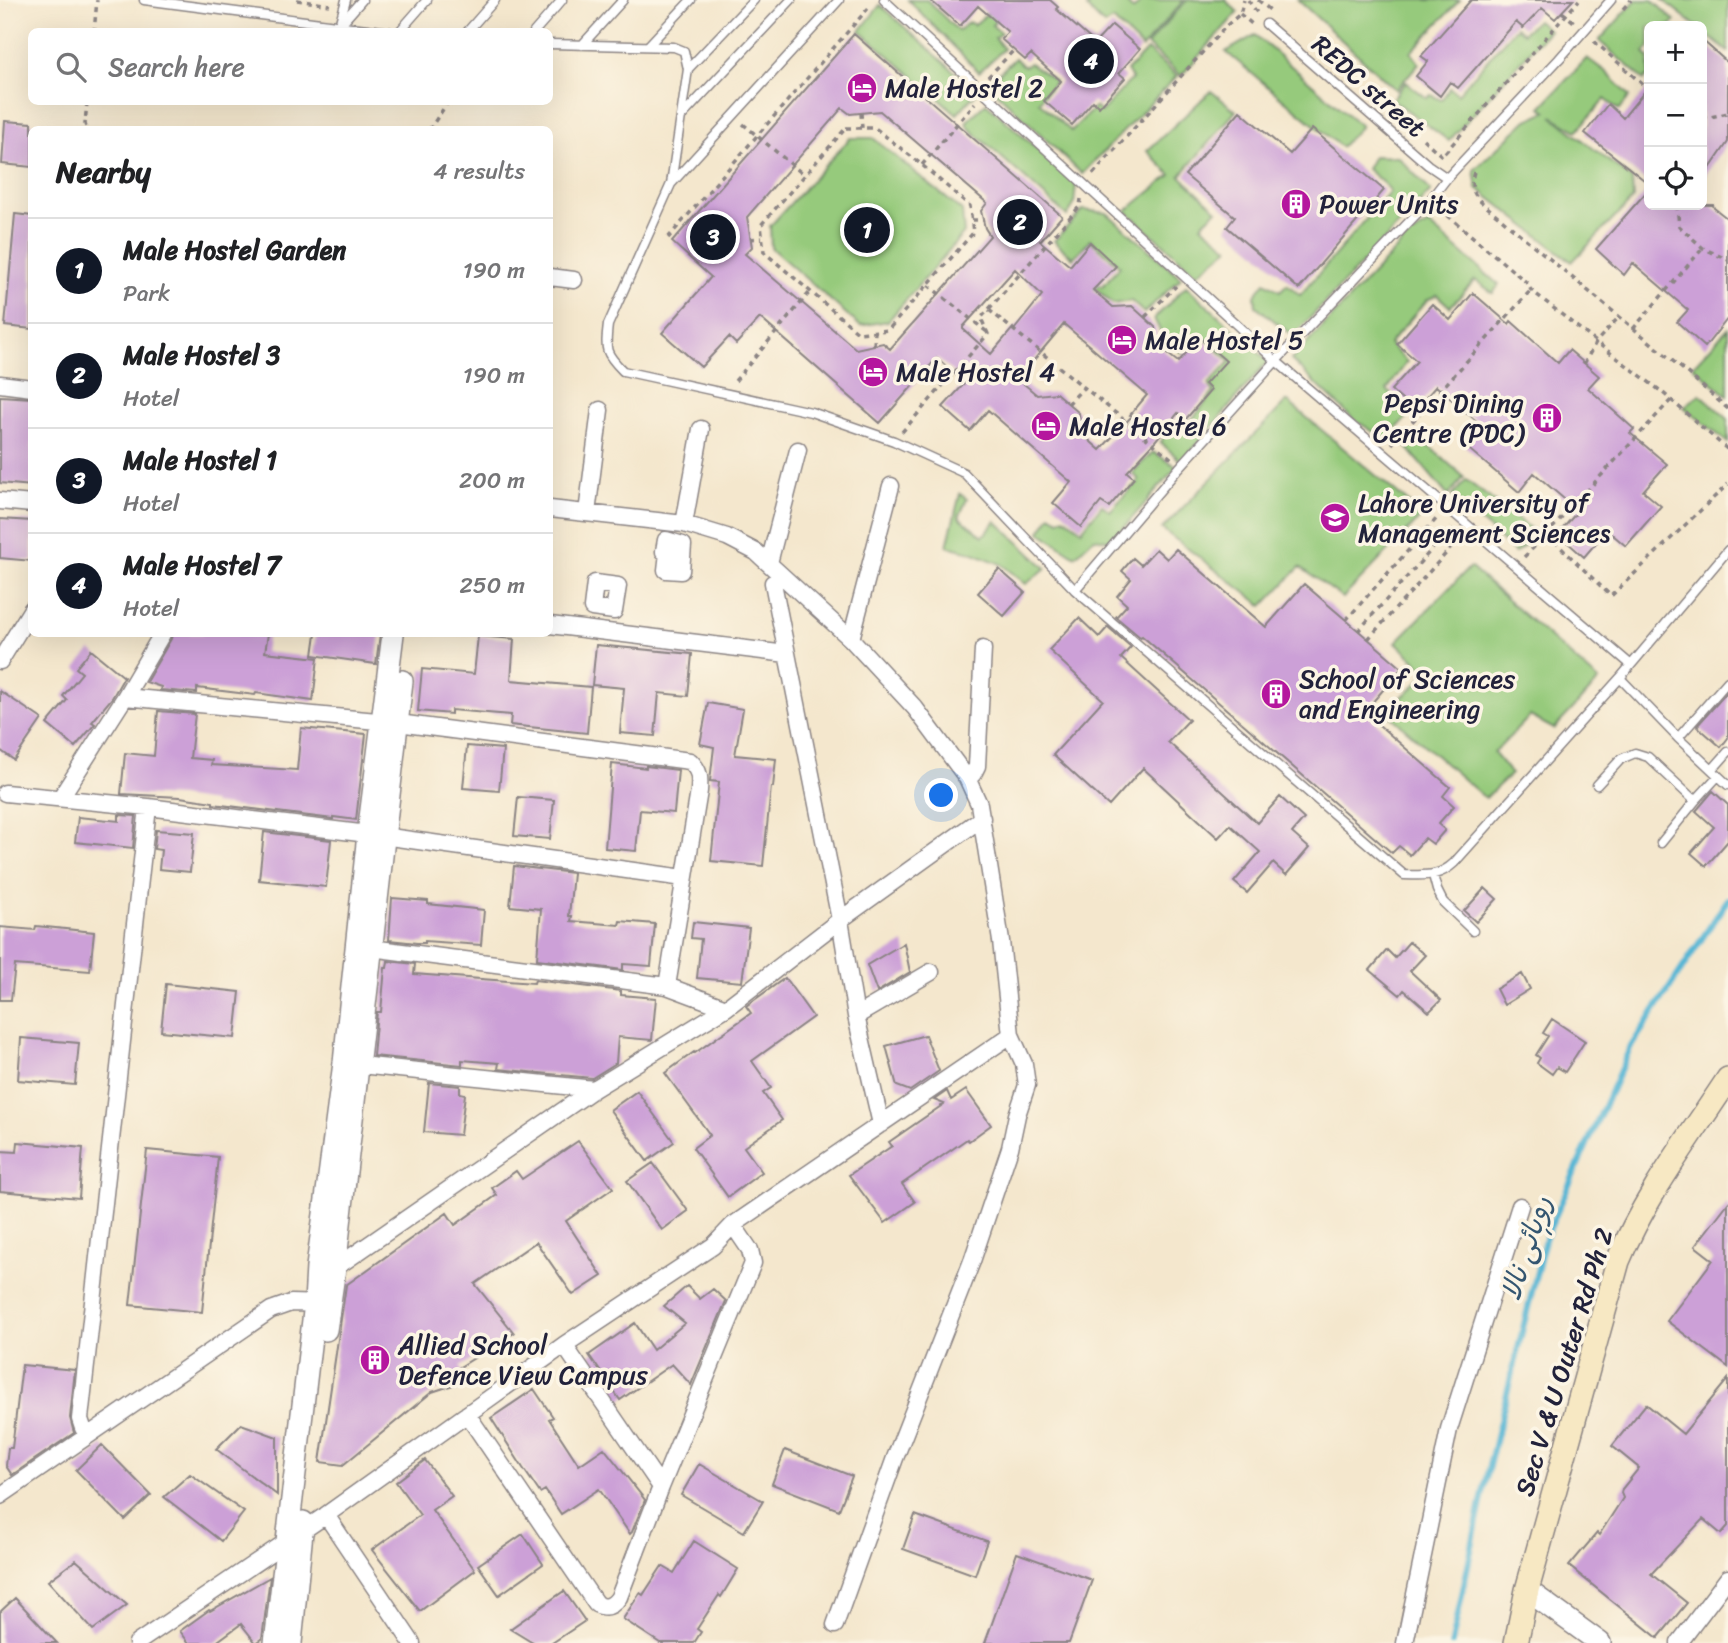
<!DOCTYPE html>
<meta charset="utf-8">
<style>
:root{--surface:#fff;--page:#f6f6f6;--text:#202124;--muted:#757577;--line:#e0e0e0;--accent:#111827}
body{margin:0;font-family:Sriracha,"Playpen Sans Arabic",sans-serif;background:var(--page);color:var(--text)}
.controls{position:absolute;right:21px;top:21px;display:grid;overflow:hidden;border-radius:10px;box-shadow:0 7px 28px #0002}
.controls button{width:63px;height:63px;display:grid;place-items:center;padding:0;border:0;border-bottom:2px solid var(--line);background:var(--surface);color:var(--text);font:35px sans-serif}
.you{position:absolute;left:942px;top:796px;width:24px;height:24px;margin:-18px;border:5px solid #fff;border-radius:50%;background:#1a73e8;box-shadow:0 0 0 10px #1a73e833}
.badge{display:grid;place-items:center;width:46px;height:46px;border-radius:50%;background:var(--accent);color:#fff;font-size:23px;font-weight:700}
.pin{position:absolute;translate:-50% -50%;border:4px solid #fff;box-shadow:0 2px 7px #0006}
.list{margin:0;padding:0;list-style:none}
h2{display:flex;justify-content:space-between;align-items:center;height:91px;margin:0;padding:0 28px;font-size:30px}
h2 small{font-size:23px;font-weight:400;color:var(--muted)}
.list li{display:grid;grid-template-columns:46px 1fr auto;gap:21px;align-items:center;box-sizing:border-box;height:105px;padding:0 28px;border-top:2px solid var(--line)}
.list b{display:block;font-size:26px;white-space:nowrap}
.list p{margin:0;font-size:23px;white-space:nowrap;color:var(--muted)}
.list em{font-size:23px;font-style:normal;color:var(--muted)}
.icon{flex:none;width:38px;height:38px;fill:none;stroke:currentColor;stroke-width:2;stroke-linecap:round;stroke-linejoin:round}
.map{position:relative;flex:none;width:1728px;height:1643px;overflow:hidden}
.search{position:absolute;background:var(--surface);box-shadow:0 7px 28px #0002;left:28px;top:28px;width:525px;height:77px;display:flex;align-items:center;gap:18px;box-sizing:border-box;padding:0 24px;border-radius:10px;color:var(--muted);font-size:26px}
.panel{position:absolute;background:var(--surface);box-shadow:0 7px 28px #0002;left:28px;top:126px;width:525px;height:511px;border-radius:10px}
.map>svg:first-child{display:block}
.green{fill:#96ca7c;stroke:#5c765c;stroke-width:2}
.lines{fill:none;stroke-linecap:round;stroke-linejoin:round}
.stream{stroke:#56b6d4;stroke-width:6}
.building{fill:#cca0d7;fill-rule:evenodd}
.service-casing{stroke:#8b8484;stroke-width:11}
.minor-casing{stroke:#8b8484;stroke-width:19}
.tertiary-casing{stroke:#8b8484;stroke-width:24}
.secondary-casing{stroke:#8b8484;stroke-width:26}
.path{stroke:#8b8484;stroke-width:3.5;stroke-dasharray:5 5;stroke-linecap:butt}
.service{stroke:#fff;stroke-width:8}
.minor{stroke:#fff;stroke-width:16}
.tertiary{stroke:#fff;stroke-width:21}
.secondary{stroke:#f7e8c3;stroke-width:23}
.labels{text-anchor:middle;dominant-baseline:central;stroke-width:7;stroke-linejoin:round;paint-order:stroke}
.street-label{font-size:26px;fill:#22223b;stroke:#fcf5e5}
.poi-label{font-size:26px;fill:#22223b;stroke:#fcf5e5;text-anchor:start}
.water-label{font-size:28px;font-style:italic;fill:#345671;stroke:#fcf5e5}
</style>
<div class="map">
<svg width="1728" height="1643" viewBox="0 0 1728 1643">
<rect width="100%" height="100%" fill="#fcf5e5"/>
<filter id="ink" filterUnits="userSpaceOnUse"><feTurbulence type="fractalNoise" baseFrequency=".0143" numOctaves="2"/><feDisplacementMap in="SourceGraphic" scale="14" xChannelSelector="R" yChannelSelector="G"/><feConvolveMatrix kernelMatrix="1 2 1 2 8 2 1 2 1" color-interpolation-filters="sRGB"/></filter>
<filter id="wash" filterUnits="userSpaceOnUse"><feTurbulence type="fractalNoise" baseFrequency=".00686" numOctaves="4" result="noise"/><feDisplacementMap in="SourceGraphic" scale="28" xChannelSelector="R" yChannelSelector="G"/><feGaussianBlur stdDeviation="1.57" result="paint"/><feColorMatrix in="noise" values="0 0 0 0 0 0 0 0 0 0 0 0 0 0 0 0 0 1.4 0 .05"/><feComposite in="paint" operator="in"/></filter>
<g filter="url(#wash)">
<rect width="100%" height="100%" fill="#f4e7cd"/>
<path class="green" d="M908 0H927L958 31 969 22 974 25 989 12 998 19 992 25 1001 33 995 38 1004 49 979 72Z
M1093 0H1124L1133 10 1143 0H1184L1142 48 1113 20 1104 25 1087 8Z
M1187 0H1225L1238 12 1181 76 1147 45Z
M1298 0H1460L1411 52 1419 63 1396 90Z
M1636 0H1652L1675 21 1670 26H1649V47L1644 53 1649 58V75L1644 80 1599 41Z
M1663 0H1728V52L1702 31V26H1696Z
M880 5 977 92 957 114 860 31Z
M1537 20 1549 30 1449 141 1392 99 1406 82 1427 98 1431 95 1441 100 1450 88 1458 94 1516 27 1523 33Z
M1255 35 1361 126 1341 147 1226 52Z
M1147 50 1177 76 1082 174 988 84 1015 58 1024 67 1030 63 1055 81 1039 102 1071 131 1095 107 1101 112 1132 79 1127 71Z
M1587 58 1606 72 1630 96 1619 110 1605 99 1577 131 1552 116 1632 179 1633 199 1572 262 1477 188 1474 170 1527 120 1547 111 1541 107Z
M1211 91 1236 111 1180 176 1217 210 1201 225 1229 248 1197 274 1126 211 1171 175 1147 151Z
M986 103 1076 184 1074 205 1067 216 970 129 966 122Z
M850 138H873L962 211 964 233 888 321 860 326 771 248 770 226Z
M1374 156 1398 157 1431 191 1293 336 1256 306 1255 295 1265 282 1280 291 1287 284 1300 295 1390 192 1384 184 1367 169Z
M1083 210 1107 213 1181 278 1144 313 1131 301 1113 304 1090 284 1094 281 1102 287 1120 266 1090 240 1073 258 1054 241Z
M1428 224 1499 285 1493 293 1475 280 1450 307 1437 295 1427 300 1389 344 1407 362 1387 390 1411 413 1386 440 1352 418 1291 360 1406 239Z
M1186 286 1268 361 1182 462 1160 442 1178 420 1189 423 1214 392 1209 384 1230 361 1200 334 1182 353 1165 340 1154 319Z
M1728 328V396L1693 366Z
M1700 394 1728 419V443L1684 407Z
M1287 401 1423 515 1343 598 1300 567 1263 606 1162 529Z
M1414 433 1464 477 1448 496 1401 440Z
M1153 452 1177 467 1112 541 1094 538 1075 556 1040 532 1051 515 1059 520 1064 517 1082 530 1102 505 1110 511 1139 480 1132 473Z
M1466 480 1539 535 1515 553 1452 496Z
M960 494 967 499 959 517 983 536 996 521 1046 568 1026 584 1001 564 971 552 947 546Z
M1470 567 1599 681 1554 729 1530 716 1494 753 1511 774 1485 798 1386 712 1428 673 1396 642Z"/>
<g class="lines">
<path class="stream" d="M1452 1643 1487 1474 1545 1239 1630 1048 1728 899"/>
</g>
<g id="blocks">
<path class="building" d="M930 0H1050L1058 7 1056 9 1095 43 1112 25 1140 49 1119 73 1125 78 1099 107 1093 101 1072 125 1044 101 1061 81 1031 54 1025 60 1001 39 1008 32 978 6 960 26Z
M1471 0H1573L1555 19 1542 8 1523 28 1516 22 1458 88 1450 82 1440 96 1416 76 1428 61 1421 56Z
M854 34 1062 216 1040 241 1070 266 1090 242 1116 266 1093 290 1113 307 1132 306 1155 327 1159 347 1178 362 1200 338 1226 361 1205 384 1211 390 1185 420 1178 413 1151 446 1127 472 1134 478 1109 507 1101 502 1081 527 1053 503 1071 482 988 410 970 431 943 407 965 383 937 358 880 423 760 318 736 344 729 337 701 367 662 333 711 277 672 242ZM842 108 850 114 880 111 987 203 981 211 985 228 990 236 890 349 883 343 856 349 745 254 752 247 747 217ZM1015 269 1042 295 1014 330 1013 328 991 354 963 329V327ZM1064 324 1147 395 1130 415 1132 416 1100 450 1081 433 1079 413 1056 393 1037 395 1018 379Z
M1702 40 1728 63V142L1702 180Z
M1649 86V184L1585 133 1608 104 1623 118Z
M1240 111 1290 154 1312 129 1384 190 1299 289 1227 227 1235 217 1185 175Z
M5 121 32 123V167L2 164Z
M1649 189V205H1713L1714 208 1728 219V318L1705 347 1677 322 1688 310 1633 263 1624 275 1596 249Z
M15 214 32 216V329L5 326Z
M1473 293 1509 324 1511 321 1558 363 1569 350 1599 376 1588 388 1634 429 1630 433 1667 464 1643 491 1661 506 1626 546 1607 530 1584 557 1558 534 1578 511 1534 473 1519 492 1464 445 1481 425 1436 386 1414 411 1391 390 1417 361 1397 344 1432 304 1450 320Z
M0 396 32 398V486L0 483Z
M0 519 32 521V561L0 558Z
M1156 549 1167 559 1176 549 1266 627 1304 584 1402 668 1364 712 1450 787 1443 796 1454 806 1438 824 1445 830 1433 844 1425 838 1410 855 1399 846 1392 853 1142 636 1140 637 1116 617 1127 605 1117 596 1131 579 1122 571 1133 558 1141 565Z
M999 569 1025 592 1004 616 978 593Z
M1079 618 1099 637 1108 627 1131 647 1121 658 1189 720 1168 742 1257 823 1280 797 1304 819 1292 833 1309 848 1286 875 1273 863 1247 893 1234 882 1260 852 1230 825 1218 838 1143 768 1109 806 1053 755 1103 700 1049 650Z
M172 634H268L265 652 318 658 313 701 256 693 255 695 197 688V693L160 690 161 687 146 682 171 639Z
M316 634H380L376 664 313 655Z
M478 636 514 639 511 680 591 687 587 733 510 725 511 715 451 710V714L418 711 422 669 474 674Z
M596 645 692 654 688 696 659 693 655 736 620 733 624 688 592 685Z
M91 650 124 677 112 698 92 722 95 724 75 747 47 724 67 700 63 696 82 673 76 668Z
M0 691 42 719 14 760 0 750Z
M1728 691V738L1721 747 1697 726Z
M708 703 743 709 735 755 776 759 773 787H771L763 866 711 861 719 782 710 781 714 747 700 744Z
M158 711 195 714 190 758 212 760 211 765 297 770 301 728 366 734 356 820 333 817V819L213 804V802L180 797 121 794 125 753 154 756Z
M467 746 503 749 499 791 463 788Z
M612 764 646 768V766L678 770 674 813 640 810 636 851 605 848Z
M1713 791 1728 805V841L1706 866 1691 853 1714 827 1696 811Z
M518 797 554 800 550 839 514 836Z
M119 815 136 816 133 848 75 842 78 817 119 821Z
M156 830 194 833 190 872 159 869 161 850 154 849Z
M264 832 331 840 326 887 259 880Z
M514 866 573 873 569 916H572L571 921 619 925 620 921 655 924 651 966 623 964V970L537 959 541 909 510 906Z
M1485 888 1497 899 1476 922 1464 911Z
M392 898 428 901V904L484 910 481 945 425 941V943H417L389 940Z
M693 922 749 928 742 982 697 978 701 939 691 938Z
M36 926 94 932 90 971 15 965 11 1000H0V927L35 930Z
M1409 942 1425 955 1410 971 1441 1000 1429 1012 1404 990 1400 995 1370 970 1387 950 1395 958Z
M904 943 910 972 877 992 867 965Z
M388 961 415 964 414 974 534 983 535 980 621 991V995L656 998 652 1040 618 1037 616 1063 592 1078 498 1069 499 1063 462 1060V1065L373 1056 377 1012H381L385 968H387Z
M1522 974 1530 989 1504 1005 1496 989Z
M785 978 813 1017 752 1061 771 1088 763 1093 782 1120 744 1147 762 1172 728 1197 693 1148 710 1135 665 1073 694 1052 695 1053 751 1013 746 1006Z
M166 984 240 992 235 1038 161 1031Z
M1552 1019 1585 1041 1565 1072 1557 1067 1552 1074 1537 1063 1540 1058 1536 1055 1548 1036 1543 1033Z
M925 1035 939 1071 910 1091 897 1086 886 1046Z
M21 1038 79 1043 75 1085 18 1080Z
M429 1083 460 1086V1093L465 1094 460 1135 424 1132Z
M966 1090 991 1125 969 1141 967 1139 902 1184 915 1202 885 1223 849 1175 892 1146 889 1142 944 1104 934 1100 947 1091 951 1100Z
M637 1091 674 1142 647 1161 610 1110Z
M578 1141 613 1188 566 1221 602 1276 573 1295 536 1242 475 1284 514 1333 460 1367 465 1381 432 1392 343 1465 320 1462 346 1285 447 1213 455 1225 497 1195 492 1188 516 1171 522 1179Z
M18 1142 83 1148 79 1198 0 1191V1151L17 1152Z
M147 1150 218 1157 202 1312 130 1305Z
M653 1163 688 1211 662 1230 627 1181Z
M1728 1203V1367L1667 1321 1713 1260 1695 1246Z
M687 1286 700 1299 713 1289 726 1301 691 1385 672 1364 620 1400 589 1355 635 1323 653 1350 685 1323 664 1306Z
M22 1365 75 1370 70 1418 74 1433 12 1475 6 1466 8 1448H12Z
M1728 1379V1526L1721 1534 1703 1519 1651 1574 1687 1603 1658 1638 1569 1566 1597 1533 1599 1535 1623 1498 1621 1493 1622 1489 1639 1468 1612 1446 1646 1404 1683 1434Z
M534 1389 553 1417 549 1419 579 1465 604 1448 645 1500 632 1532 630 1534 599 1489 561 1514 545 1490 540 1493 523 1468 491 1418Z
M241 1424 277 1437V1495L216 1449Z
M102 1445 151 1495 125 1520 76 1470Z
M785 1450 852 1476 839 1510 772 1484Z
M425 1460 452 1496 432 1510 475 1570 420 1611 372 1550 420 1515 396 1482Z
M699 1464 763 1501 744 1532 681 1495Z
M190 1474 244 1512 221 1541 164 1497Z
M915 1515 987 1541 975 1575 903 1549Z
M523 1534 543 1564 499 1595 478 1565Z
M694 1541 738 1569 721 1597 719 1595 697 1629 701 1632 694 1643H660L623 1619 640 1593 643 1595 662 1566 674 1573Z
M1017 1553 1092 1580 1069 1643H985Z
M76 1560 127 1605 93 1630 48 1581Z
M270 1577 262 1639 256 1643 241 1624 215 1643H189L180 1631 209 1610 210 1611Z
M564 1591 585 1621 552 1643H533L510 1629Z
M15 1598 57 1643H0V1612Z"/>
</g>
</g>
<g filter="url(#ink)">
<use href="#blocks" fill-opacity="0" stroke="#8b8484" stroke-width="2"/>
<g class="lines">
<g class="service-casing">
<path id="service" d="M144 0 390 32
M839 0 671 184 608 325C605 350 605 353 623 371L811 412 894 441 964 473 1075 590 1404 875C1424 875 1438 878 1454 863L1620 678 1728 550
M884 0 1276 361 1630 664
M340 22 346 0
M1266 24 1428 165 1447 178
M340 25 362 0
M399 32 427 0
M467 32 495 0
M534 32 562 0
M550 44 674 47 684 51 688 69 671 184
M582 45 623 0
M648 46 691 0
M688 69 754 0
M683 115 791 0
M1075 590 1179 468 1276 361 1430 200 1447 178 1559 59 1611 0
M1620 678 1678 738 1728 785
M1678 738 1728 681
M1712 770 1728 752
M1597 785 1621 759 1635 753 1648 757 1695 801
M1661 843 1695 801 1718 776
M1433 875 1437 890 1443 902 1473 931"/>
</g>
<g class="minor-casing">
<path id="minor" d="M550 277 574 280
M0 384 32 388
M0 501 32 504
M550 509 684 524 727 537 756 552 851 639 915 708 967 778 979 804 1001 941 1011 1035 1024 1064 1027 1085 1017 1115 1010 1148 972 1261 895 1458 835 1625
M587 513 600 410
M684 524 701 429
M666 540 683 545 681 571 666 570 668 553 664 551Z
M769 563 798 450
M782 577 773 583 840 920 856 1016 881 1124
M595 583 618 586 614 611 592 608Z
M550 625 787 654
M851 639 891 486
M0 661 32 609
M125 697 398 723 690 761C700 771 700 777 699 791L667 986
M967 778 973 774 977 766 983 649
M5 793 148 807 368 834 684 878
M61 797 125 697 162 634
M363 947 667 986 726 1008
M856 1016 931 972
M350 1064 594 1089
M330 1268H335L594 1089 726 1008 840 920 982 818
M564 1345 661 1487
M467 1414 596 1604C606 1609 613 1606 619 1597L661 1487 753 1263 750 1250 733 1225
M88 1435 83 1428 80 1419 148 807
M0 1496 271 1310 291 1303 323 1304
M326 1515 412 1643
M137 1643 326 1515 564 1345 713 1246 733 1225 1011 1035
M1405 1643 1449 1429 1520 1206
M1679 1643 1728 1578"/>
</g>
<g class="tertiary-casing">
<path id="tertiary" d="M326 1330 335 1268 402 681
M1527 1590 1600 1643
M275 1643 315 1303 317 1267 344 1063 368 834 393 634
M291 1643 303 1522"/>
</g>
<g class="secondary-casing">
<path id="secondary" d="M1516 1643 1527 1590 1618 1261C1645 1196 1690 1137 1728 1079"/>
</g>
<path class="path" d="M297 0 330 5
M1248 0 1258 14
M1258 0 1270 10
M1623 9 1631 0
M1562 12 1574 22
M1240 14 1253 25
M94 32 97 0
M1594 41 1649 90
M988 77 1014 50
M87 102 85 124 87 130
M861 113 862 128
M1702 119 1728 113
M743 124 804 175
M846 128H875L922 165 970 206 973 233 888 330 859 333 764 252 761 225Z
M429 130 448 102
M1423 139 1442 156 1579 0
M922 165 975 103
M1474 172C1470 185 1472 192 1481 202L1685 371 1728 409
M1093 174 1227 25 1240 14 1244 0
M1677 205 1679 226 1703 248 1728 260
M1440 209 1526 282 1531 290 1596 342 1662 392 1728 450
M972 220H983
M668 238 871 5
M750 239 762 238
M928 285 987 332
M989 310 1172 459
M1145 317 1176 286
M1633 329 1703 248
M874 345 875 332
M1584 364 1596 342 1619 317
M735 381 810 292
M1068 404 1084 387
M902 432 988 334 981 318 1080 206 1081 199
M1392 444 1531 290
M1547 534 1611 596 1728 484
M1524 557 1547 534 1671 400
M1346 620 1438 517
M1358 631 1452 527
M1368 639 1461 537"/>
<use href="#service" class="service"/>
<use href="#minor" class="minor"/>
<use href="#tertiary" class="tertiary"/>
<use href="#secondary" class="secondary"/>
</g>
</g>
<defs>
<g id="hotel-disc" transform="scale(1.575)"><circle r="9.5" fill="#b5179e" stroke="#fcf5e5"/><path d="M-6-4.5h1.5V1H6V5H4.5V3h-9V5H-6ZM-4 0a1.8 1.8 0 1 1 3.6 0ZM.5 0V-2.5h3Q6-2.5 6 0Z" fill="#fff"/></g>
<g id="building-disc" transform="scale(1.575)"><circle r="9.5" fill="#b5179e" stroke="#fcf5e5"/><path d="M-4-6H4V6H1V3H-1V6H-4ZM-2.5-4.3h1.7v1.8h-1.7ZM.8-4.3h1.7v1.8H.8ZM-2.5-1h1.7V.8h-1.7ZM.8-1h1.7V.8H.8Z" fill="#fff"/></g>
<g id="university-disc" transform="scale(1.575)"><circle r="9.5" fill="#b5179e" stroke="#fcf5e5"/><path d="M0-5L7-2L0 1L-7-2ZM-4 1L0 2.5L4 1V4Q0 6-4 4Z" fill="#fff"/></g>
</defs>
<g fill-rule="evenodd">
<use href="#hotel-disc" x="862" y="88"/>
<use href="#building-disc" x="1296" y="204"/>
<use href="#hotel-disc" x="1122" y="340"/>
<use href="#hotel-disc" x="873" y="372"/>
<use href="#building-disc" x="1547" y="418"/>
<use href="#hotel-disc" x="1046" y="426"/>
<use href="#university-disc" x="1335" y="518"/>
<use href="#building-disc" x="1276" y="694"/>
<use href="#building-disc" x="375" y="1360"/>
</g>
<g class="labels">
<g class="street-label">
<text transform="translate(1369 86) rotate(41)">REDC street</text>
<text transform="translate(1564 1362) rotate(-73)">Sec V &amp; U Outer Rd Ph 2</text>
</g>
<g class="poi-label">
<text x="885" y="88">Male Hostel 2</text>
<text x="1319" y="204">Power Units</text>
<text x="1145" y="340">Male Hostel 5</text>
<text x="896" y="372">Male Hostel 4</text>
<text x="1524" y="403" text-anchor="end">Pepsi Dining<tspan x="1524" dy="30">Centre (PDC)</tspan></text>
<text x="1069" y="426">Male Hostel 6</text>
<text x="1358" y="503">Lahore University of<tspan x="1358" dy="30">Management Sciences</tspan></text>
<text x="1299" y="679">School of Sciences<tspan x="1299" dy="30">and Engineering</tspan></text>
<text x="398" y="1345">Allied School<tspan x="398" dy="30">Defence View Campus</tspan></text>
</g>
<g class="water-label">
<text transform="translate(1526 1248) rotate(-72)">روہائی نالا</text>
</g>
</g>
</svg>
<div class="controls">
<button>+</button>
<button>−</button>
<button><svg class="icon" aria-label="locate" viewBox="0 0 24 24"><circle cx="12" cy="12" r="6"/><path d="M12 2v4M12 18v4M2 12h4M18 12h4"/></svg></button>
</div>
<div class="you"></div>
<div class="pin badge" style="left:867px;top:230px">1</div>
<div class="pin badge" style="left:1020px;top:222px">2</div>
<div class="pin badge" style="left:713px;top:237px">3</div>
<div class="pin badge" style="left:1091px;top:61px">4</div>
<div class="search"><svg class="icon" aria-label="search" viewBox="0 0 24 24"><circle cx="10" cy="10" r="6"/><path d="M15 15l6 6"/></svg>Search here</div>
<section class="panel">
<h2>Nearby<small>4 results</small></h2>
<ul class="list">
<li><span class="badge">1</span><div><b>Male Hostel Garden</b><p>Park</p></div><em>190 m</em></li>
<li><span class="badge">2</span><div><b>Male Hostel 3</b><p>Hotel</p></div><em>190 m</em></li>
<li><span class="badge">3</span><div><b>Male Hostel 1</b><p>Hotel</p></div><em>200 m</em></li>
<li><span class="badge">4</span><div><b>Male Hostel 7</b><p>Hotel</p></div><em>250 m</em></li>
</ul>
</section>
</div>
